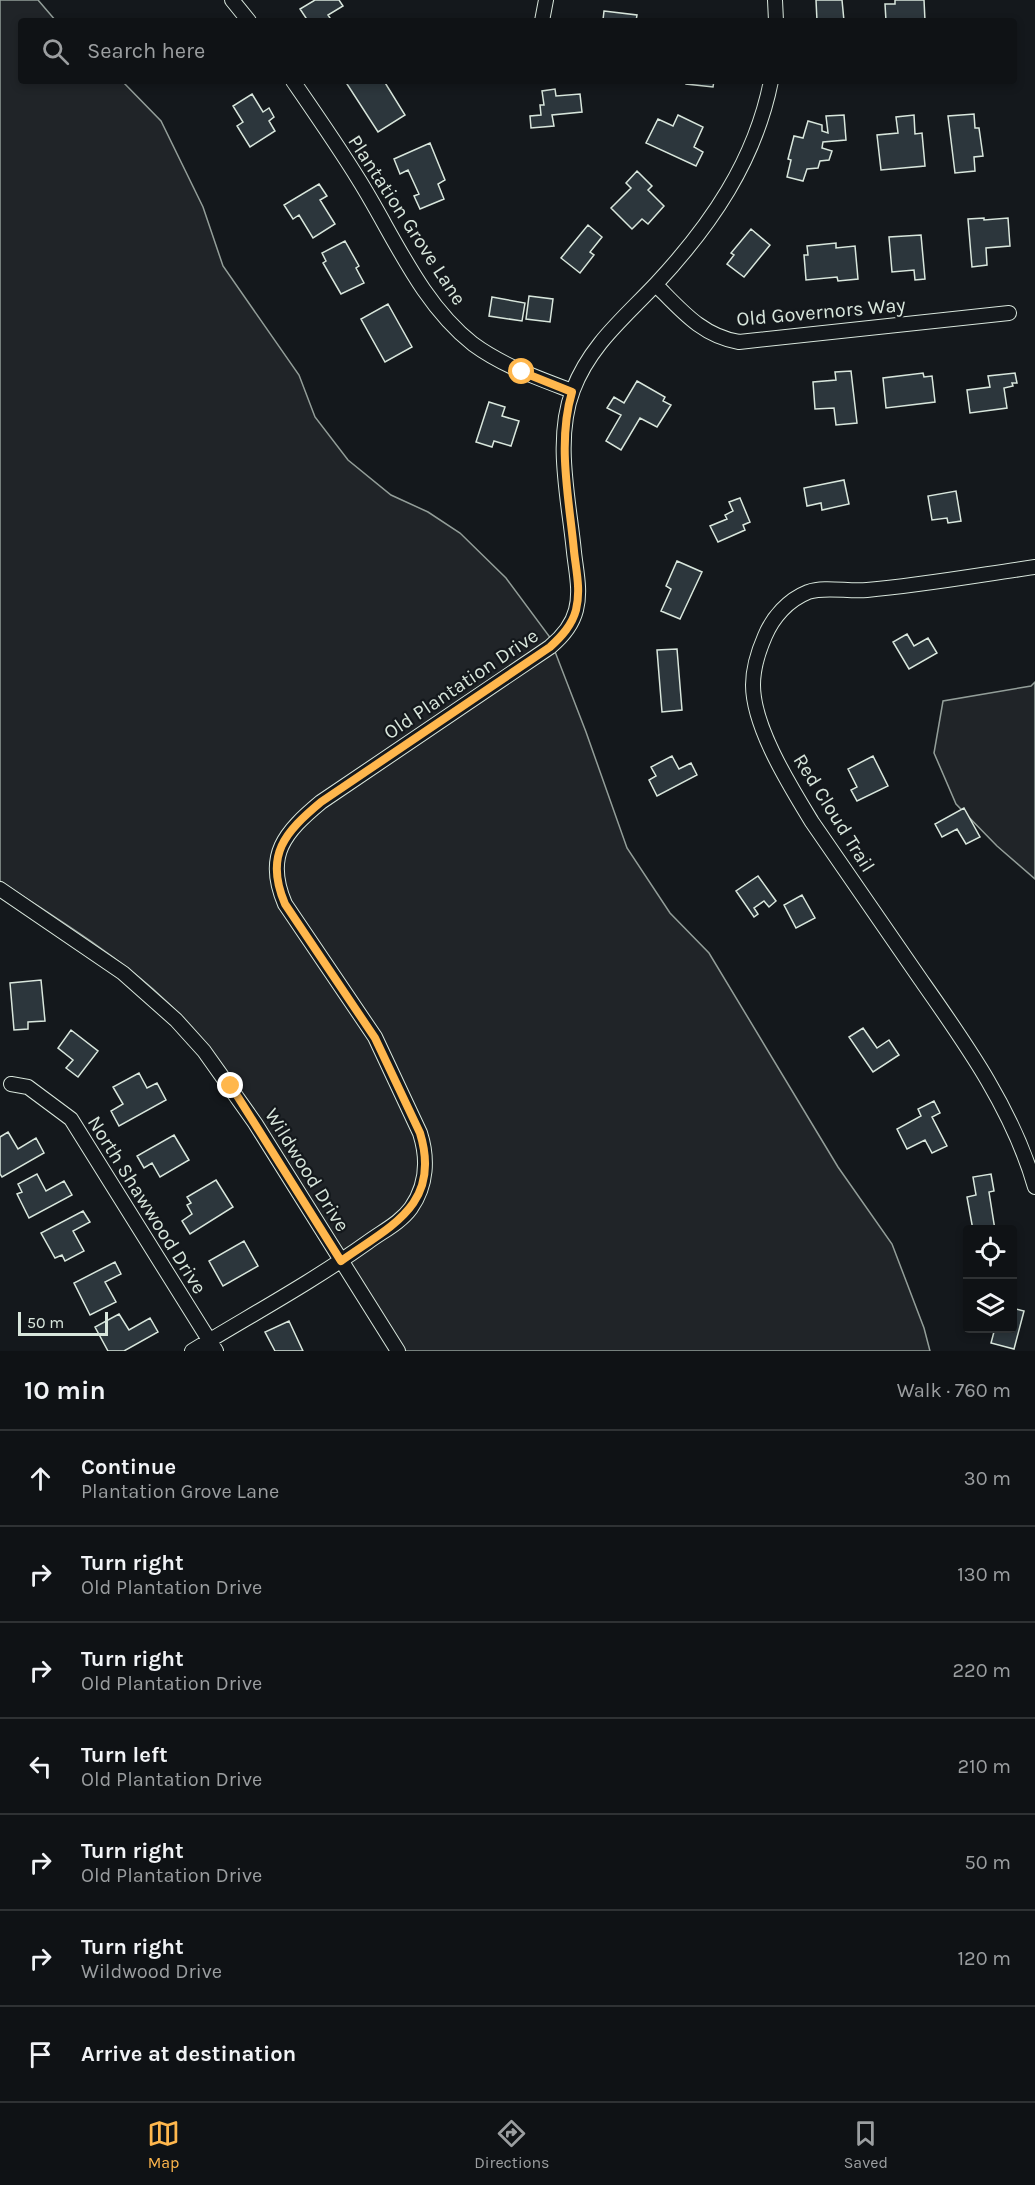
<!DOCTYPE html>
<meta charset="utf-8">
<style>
:root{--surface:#0f1215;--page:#181b1e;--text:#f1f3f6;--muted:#9b9ea0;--line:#2f3234;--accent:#ffb74d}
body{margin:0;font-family:Karla,sans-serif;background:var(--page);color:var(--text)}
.controls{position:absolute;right:18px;bottom:18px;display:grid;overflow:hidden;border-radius:6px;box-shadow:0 3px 9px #0003}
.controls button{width:54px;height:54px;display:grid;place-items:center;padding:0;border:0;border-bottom:2px solid var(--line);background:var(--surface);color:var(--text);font:30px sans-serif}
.scale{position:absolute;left:18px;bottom:15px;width:90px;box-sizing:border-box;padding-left:6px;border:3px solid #d8e6dc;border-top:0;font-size:16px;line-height:21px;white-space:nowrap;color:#d8e6dc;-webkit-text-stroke:4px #14181c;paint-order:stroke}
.stop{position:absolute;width:18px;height:18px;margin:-14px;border:4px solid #ffb74d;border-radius:50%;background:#fff}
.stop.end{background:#ffb74d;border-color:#fff;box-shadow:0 2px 6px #0008}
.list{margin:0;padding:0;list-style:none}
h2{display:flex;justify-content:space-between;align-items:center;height:78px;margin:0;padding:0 24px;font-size:26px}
h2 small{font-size:20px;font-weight:400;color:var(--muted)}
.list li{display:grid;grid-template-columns:39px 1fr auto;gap:18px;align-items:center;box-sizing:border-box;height:96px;padding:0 24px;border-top:2px solid var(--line)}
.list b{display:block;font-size:22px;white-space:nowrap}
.list p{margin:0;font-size:20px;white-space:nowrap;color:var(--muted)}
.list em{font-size:20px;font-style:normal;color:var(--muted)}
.icon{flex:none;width:33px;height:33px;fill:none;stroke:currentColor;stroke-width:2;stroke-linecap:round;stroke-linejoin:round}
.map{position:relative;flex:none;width:1035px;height:1351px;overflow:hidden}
.search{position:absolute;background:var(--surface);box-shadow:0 3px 9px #0003;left:18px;right:18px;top:18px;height:66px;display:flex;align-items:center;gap:15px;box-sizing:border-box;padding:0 21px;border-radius:6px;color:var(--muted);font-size:22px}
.sheet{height:750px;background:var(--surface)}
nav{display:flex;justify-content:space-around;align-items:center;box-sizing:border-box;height:84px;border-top:2px solid var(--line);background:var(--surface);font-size:16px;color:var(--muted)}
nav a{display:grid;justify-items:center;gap:3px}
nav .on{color:var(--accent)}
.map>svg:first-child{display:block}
.green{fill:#202428;stroke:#939e99;stroke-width:1.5}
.building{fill:#2c363c;stroke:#d8e6dc;stroke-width:1.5}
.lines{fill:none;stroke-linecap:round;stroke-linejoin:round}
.minor-casing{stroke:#d8e6dc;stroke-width:16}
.minor{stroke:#14181c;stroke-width:14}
.route{stroke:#ffb74d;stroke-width:8}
.labels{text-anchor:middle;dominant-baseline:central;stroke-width:4.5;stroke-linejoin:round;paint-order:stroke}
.street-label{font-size:20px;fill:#d8e6dc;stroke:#14181c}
</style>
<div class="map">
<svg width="1035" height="1351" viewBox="0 0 1035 1351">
<rect width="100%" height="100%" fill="#14181c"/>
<path class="green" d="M0 0H38L56 21H21V81H122L161 121 203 207 223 266 299 375 315 417 348 460 391 495 428 512 460 533 506 578 549 636 586 732 627 848 670 913 709 953 838 1167 892 1244 924 1328 930 1351H405L260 1119C229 1072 195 1026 153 989 106 948 52 916 0 881Z
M1035 682V879L997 846 956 804 934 753 943 701 1031 686Z"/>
<path class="building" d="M315 0H339L343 6 328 15 332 21H308L300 9Z
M816 0H842L844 21H817Z
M895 0H924L925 21H886L885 4H895Z
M604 11 637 15 636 21H593V19L603 20Z
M352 81H384L405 115 378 132 347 84Z
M686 81H714L713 87 686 84Z
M555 89 556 96 580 94 582 112 552 115 554 126 531 128 530 116 541 115 540 105H544L542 91Z
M252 94 263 112 269 108 274 117 269 121 275 131 250 147 237 126 243 122 233 106Z
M974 114 975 128H979L983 156 974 157 975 171 955 173 948 116Z
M678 115 703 127 694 147 703 152 696 166 646 143 658 119 673 126Z
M844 115 846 140 823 142 822 148 832 151 829 160 820 161 818 168 807 169 803 181 787 177 791 160 788 159 794 136 803 138 808 121 822 125V131L828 133 826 116Z
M914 115 915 134 922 133 925 166 881 170 877 135 898 133 896 117Z
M430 143 445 180 438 184 444 199 420 209 414 196 419 194 408 170 400 174 394 159Z
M637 171 652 186 648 190 664 206 648 224 642 219 632 229 611 208 631 188 626 183Z
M319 184 327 196 320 200 335 224 313 238 299 215 293 219 284 205Z
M984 218V220L1008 218 1010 246 986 248 987 265 972 267 968 219Z
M588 225 602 237 590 252 594 255 580 273 561 258Z
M751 229 770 245 744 277 727 264 734 255 731 253Z
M921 235 925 279 915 280 914 270 892 272 889 237Z
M345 241 359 266 356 268 364 283 341 294 323 263 326 261 322 253Z
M836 243V248L855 246 858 279 838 281 837 277 806 280 804 255H808L807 246Z
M529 296 553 299 550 322 526 319Z
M492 297 525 303 522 321 489 316Z
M388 304 412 347 385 362 361 319Z
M851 371 857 423 836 425 834 408 815 409 813 382 836 380 835 372Z
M923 373 924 377 932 376 935 402 886 408 883 378Z
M1015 373 1017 383H1012L1013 386 1004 388 1007 408 970 413 967 390 990 387 988 376Z
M637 381 665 397 663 401 671 405 657 427 640 418 621 450 606 441 621 415 607 408 614 397 624 403Z
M489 402 505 407 502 416 519 421 511 446 494 441 492 447 476 442Z
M844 480 849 504 822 510 821 503 807 506 804 488Z
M956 491 961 521 948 523 947 518 932 520 928 496Z
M740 498 750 522 743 525 745 530 718 542 710 526 727 519 725 515 733 511 729 502Z
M677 561 702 572 680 619 661 611 671 589 666 586Z
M907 634 914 646 928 638 937 653 909 669 893 642Z
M677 649 682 710 662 712 657 650Z
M672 756 679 769 691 763 697 775 657 796 649 780 656 776 651 767Z
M873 756 888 786 857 801 851 790 857 787 848 769Z
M964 808 980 837 966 844 957 829 942 837 935 824Z
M758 876 776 901 769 907 764 901 754 908 758 914 754 917 736 891Z
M802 895 815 918 796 928 784 905Z
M41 980 45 1021 28 1022V1029L14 1030 10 983Z
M863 1028 877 1048 889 1040 899 1055 873 1072 849 1037Z
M71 1030 98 1051 78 1077 66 1068 73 1060 58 1048Z
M139 1073 147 1088 157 1083 166 1100 119 1126 111 1111 123 1104 113 1087Z
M934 1101 940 1113 932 1117 947 1146 932 1153 925 1140 907 1149 897 1129 921 1116 918 1109Z
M8 1132 18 1149 36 1138 44 1153 2 1177 0 1174V1137Z
M174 1135 189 1160 160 1177 152 1163 144 1168 137 1156Z
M37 1174 46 1191 64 1181 72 1195 29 1218 17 1194 22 1192 18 1184Z
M991 1174 994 1191 989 1192 995 1230H973L967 1197 976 1195 973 1177Z
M216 1180 233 1207 190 1234 182 1221 192 1214 187 1205 191 1203 187 1197Z
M83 1211 90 1222 73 1231 84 1251 65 1261 62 1255 55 1258 41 1233Z
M244 1241 258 1266 223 1286 209 1261Z
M115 1262 121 1274 105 1282 116 1302 90 1315 74 1283Z
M1012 1308 1024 1311 1014 1349 991 1343 995 1328H1012Z
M119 1314 129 1330 150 1318 158 1332 124 1351H108L95 1327Z
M289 1321 303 1351H275L265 1332Z"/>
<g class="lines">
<g class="minor-casing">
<path id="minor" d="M232 0 249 21
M775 0 776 21
M542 21 546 0
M293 81C315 113 338 146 359 180 394 236 420 302 473 344 503 366 538 378 572 391
M656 285C681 310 702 336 739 342L1009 313
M1035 567C979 575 923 585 867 590 849 592 825 586 808 592 788 600 773 617 765 636 758 652 753 668 753 685 753 727 790 786 812 822 848 875 885 927 921 980 966 1044 1013 1110 1035 1187
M0 889 123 973 176 1020 204 1051 255 1123 398 1351
M11 1084 28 1087 71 1119 216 1351
M192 1351C251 1315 312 1282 368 1242 383 1231 400 1223 411 1208 427 1185 428 1158 420 1133L375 1037 285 904C264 855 285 832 321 802L550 647C562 637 572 626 576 610 581 591 576 571 574 552 569 500 554 440 573 390 590 345 625 317 656 284 711 225 755 161 771 81"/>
</g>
<use href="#minor" class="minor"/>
</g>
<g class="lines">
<path class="route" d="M231 1086 341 1261C390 1226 442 1205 420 1133L375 1038 285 904C264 855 285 832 321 802L550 647C562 636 572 625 576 610 581 590 576 570 574 551 569 498 557 443 572 392L522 372"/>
</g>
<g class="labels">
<g class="street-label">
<text transform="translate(407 220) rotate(57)">Plantation Grove Lane</text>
<text transform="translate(821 312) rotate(-5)">Old Governors Way</text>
<text transform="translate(461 684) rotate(-34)">Old Plantation Drive</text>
<text transform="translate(834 813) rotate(58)">Red Cloud Trail</text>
<text transform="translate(307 1170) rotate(58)">Wildwood Drive</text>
<text transform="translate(147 1205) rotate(58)">North Shawwood Drive</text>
</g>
</g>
</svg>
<div class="controls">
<button><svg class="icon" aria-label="locate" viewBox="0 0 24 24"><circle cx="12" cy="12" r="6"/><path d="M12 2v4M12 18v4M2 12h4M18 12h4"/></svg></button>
<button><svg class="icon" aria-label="layers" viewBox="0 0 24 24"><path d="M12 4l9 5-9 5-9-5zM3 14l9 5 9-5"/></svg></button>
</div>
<div class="scale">50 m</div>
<div class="stop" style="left:522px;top:372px"></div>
<div class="stop end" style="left:231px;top:1086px"></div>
<div class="search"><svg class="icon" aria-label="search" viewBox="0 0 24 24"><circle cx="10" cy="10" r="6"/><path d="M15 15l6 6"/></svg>Search here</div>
</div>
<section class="sheet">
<h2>10 min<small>Walk · 760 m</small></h2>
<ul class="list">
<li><svg class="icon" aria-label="ahead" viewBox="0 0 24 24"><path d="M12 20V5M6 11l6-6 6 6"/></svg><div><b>Continue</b><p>Plantation Grove Lane</p></div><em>30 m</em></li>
<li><svg class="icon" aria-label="right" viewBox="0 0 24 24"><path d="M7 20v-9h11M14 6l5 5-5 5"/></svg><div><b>Turn right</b><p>Old Plantation Drive</p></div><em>130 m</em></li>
<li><svg class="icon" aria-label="right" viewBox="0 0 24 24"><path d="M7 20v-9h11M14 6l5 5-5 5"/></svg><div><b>Turn right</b><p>Old Plantation Drive</p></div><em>220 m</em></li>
<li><svg class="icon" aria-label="left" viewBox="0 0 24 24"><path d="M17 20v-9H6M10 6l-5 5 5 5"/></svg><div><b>Turn left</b><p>Old Plantation Drive</p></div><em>210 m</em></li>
<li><svg class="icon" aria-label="right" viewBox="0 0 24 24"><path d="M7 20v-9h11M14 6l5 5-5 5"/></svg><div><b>Turn right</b><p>Old Plantation Drive</p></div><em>50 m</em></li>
<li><svg class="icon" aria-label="right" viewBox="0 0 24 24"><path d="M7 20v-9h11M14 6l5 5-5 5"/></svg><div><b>Turn right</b><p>Wildwood Drive</p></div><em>120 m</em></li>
<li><svg class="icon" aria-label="arrive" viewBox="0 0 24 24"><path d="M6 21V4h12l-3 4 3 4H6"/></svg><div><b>Arrive at destination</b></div></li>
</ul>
</section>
<nav>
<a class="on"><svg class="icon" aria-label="map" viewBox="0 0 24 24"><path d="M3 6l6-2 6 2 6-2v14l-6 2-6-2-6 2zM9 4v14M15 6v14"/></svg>Map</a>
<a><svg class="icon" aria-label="directions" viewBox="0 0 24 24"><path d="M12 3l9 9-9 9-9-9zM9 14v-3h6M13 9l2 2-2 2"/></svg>Directions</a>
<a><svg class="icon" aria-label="saved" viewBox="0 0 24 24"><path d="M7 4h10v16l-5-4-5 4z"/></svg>Saved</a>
</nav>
